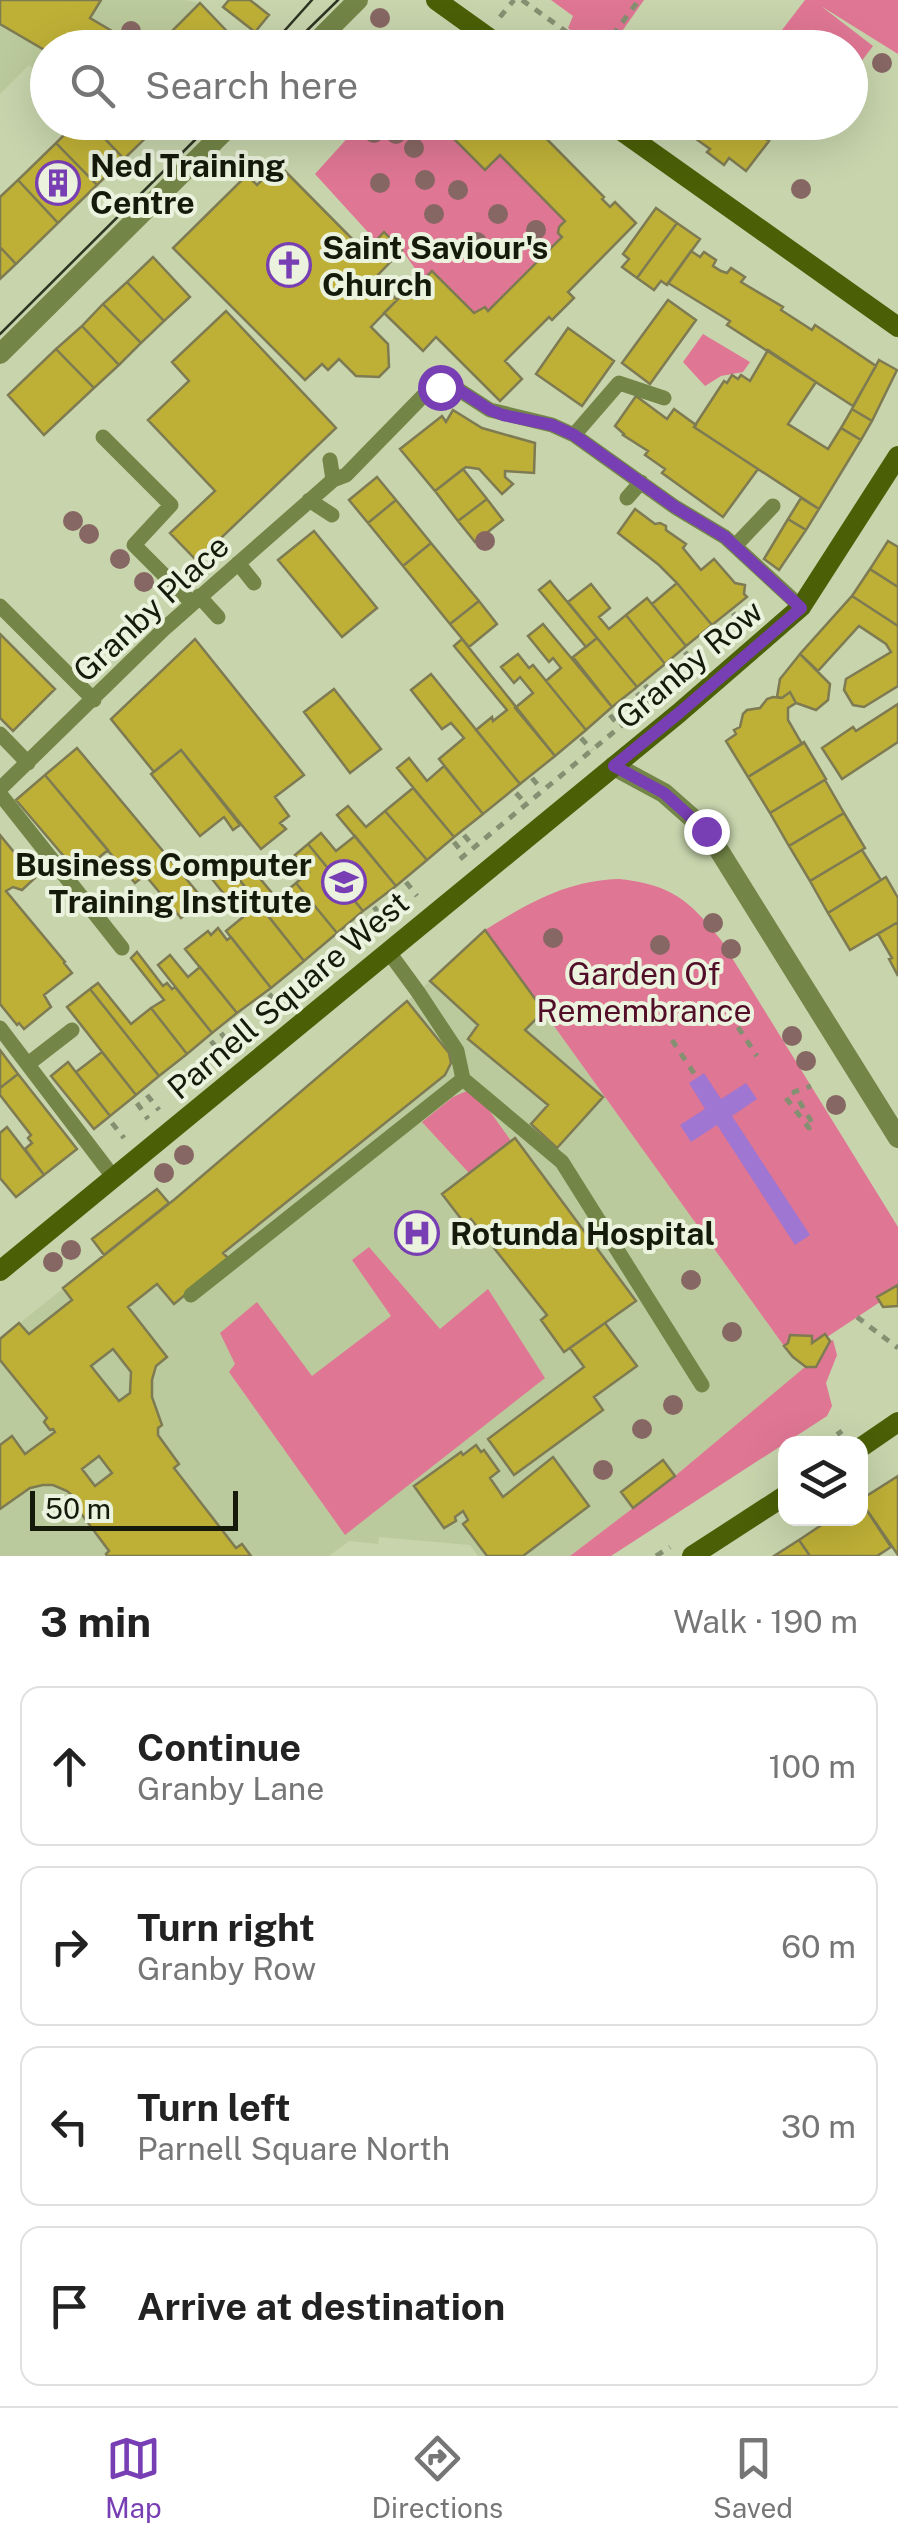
<!DOCTYPE html>
<meta charset="utf-8">
<style>
:root{--surface:#fff;--page:#f2f2f2;--text:#222;--muted:#767676;--line:#e0e0e0;--accent:#783eb4}
body{margin:0;font-family:"Public Sans",sans-serif;background:var(--page);color:var(--text)}
.controls{position:absolute;right:30px;bottom:30px;display:grid;overflow:hidden;border-radius:20px;box-shadow:0 10px 40px #0002}
.controls button{width:90px;height:90px;display:grid;place-items:center;padding:0;border:0;border-bottom:2px solid var(--line);background:var(--surface);color:var(--text);font:50px sans-serif}
.scale{position:absolute;left:30px;bottom:25px;width:208px;box-sizing:border-box;padding-left:10px;border:5px solid #151a0b;border-top:0;font-size:28px;line-height:35px;white-space:nowrap;color:#151a0b;-webkit-text-stroke:8px #ebf2dd;paint-order:stroke}
.stop{position:absolute;width:30px;height:30px;margin:-22px;border:8px solid #783eb4;border-radius:50%;background:#fff}
.stop.end{background:#783eb4;border-color:#fff;box-shadow:0 2px 10px #0008}
.list{margin:0;padding:0;list-style:none}
h2{display:flex;justify-content:space-between;align-items:center;height:130px;margin:0;padding:0 40px;font-size:42px}
h2 small{font-size:32px;font-weight:400;color:var(--muted)}
.list li{display:grid;grid-template-columns:65px 1fr auto;gap:30px;align-items:center;box-sizing:border-box;height:160px;margin:0 20px 20px;padding:0 20px;border:2px solid var(--line);border-radius:20px}
.list b{display:block;font-size:38px;white-space:nowrap}
.list p{margin:0;font-size:32px;white-space:nowrap;color:var(--muted)}
.list em{font-size:32px;font-style:normal;color:var(--muted)}
.icon{flex:none;width:55px;height:55px;fill:none;stroke:currentColor;stroke-width:2;stroke-linecap:round;stroke-linejoin:round}
.map{position:relative;flex:none;width:898px;height:1556px;overflow:hidden}
.search{position:absolute;background:var(--surface);box-shadow:0 10px 40px #0002;left:30px;right:30px;top:30px;height:110px;display:flex;align-items:center;gap:25px;box-sizing:border-box;padding:0 35px;border-radius:55px;color:var(--muted);font-size:38px}
.sheet{height:850px;background:var(--surface)}
nav{display:flex;justify-content:space-around;align-items:center;box-sizing:border-box;height:140px;border-top:2px solid var(--line);background:var(--surface);font-size:28px;color:var(--muted)}
nav a{display:grid;justify-items:center;gap:5px}
nav .on{color:var(--accent)}
.map>svg:first-child{display:block}
.built{fill:#bbca9c}
.green{fill:#df7694}
.water{fill:#9f76d2}
.building{fill:#beb036;stroke:#7e7a52;stroke-width:2.5;fill-rule:evenodd}
.lines{fill:none;stroke-linecap:round;stroke-linejoin:round}
.path{stroke:#858f71;stroke-width:5;stroke-dasharray:8 8;stroke-linecap:butt}
.service{stroke:#738547;stroke-width:15}
.tertiary{stroke:#738547;stroke-width:20}
.secondary{stroke:#4b5f07;stroke-width:20}
.tram{stroke:#2e3422;stroke-width:2.5}
.tree{fill:#876763}
.route{stroke:#783eb4;stroke-width:12}
.labels{text-anchor:middle;dominant-baseline:central;stroke-width:8;stroke-linejoin:round;paint-order:stroke}
.poi-label{font-size:32px;font-weight:bold;fill:#151a0b;stroke:#ebf2dd;text-anchor:start}
.street-label{font-size:32px;fill:#151a0b;stroke:#ebf2dd}
.park-label{font-size:32px;fill:#520d28;stroke:#ebf2dd}
</style>
<div class="map">
<svg width="898" height="1556" viewBox="0 0 898 1556">
<rect width="100%" height="100%" fill="#c7d4ac"/>
<path class="built" d="M0 0H184L200 3 155 47 48 48 47 83 29 65 0 94Z
M485 930 792 1357 806 1367 675 1476 570 1556H478L470 1545 379 1537 378 1544 349 1541 329 1556H0V1339L175 1199 418 992Z"/>
<path class="green" d="M551 0H644L611 47H592L568 28 573 16Z
M805 0H898V54L821 6 873 46 851 75 850 48 769 47Z
M361 123H423L436 133 452 137 485 170 500 155 565 221 562 237 488 311 484 307 474 313 432 271 423 280 402 250 385 233 376 241 315 174Z
M703 334 750 362 743 372 721 376 705 386 683 362Z
M620 879C672 885 689 900 721 940L898 1227V1285L878 1297 880 1302 827 1337 830 1341 833 1340 837 1355 826 1383 832 1406 827 1416 611 1556H570L675 1476 805 1367 793 1357 784 1346 485 930C528 903 568 880 620 879Z
M469 1090 489 1110 511 1141 469 1173 422 1122 453 1097Z
M369 1247 440 1329 488 1289 545 1378 345 1535 229 1372 235 1364 220 1333 257 1302 312 1376 391 1316 352 1260Z"/>
<path class="water" d="M704 1073 721 1099 746 1083 757 1099 732 1116 810 1235 795 1245 717 1125 691 1142 680 1125 705 1109 689 1083Z"/>
<path class="building" d="M0 0H101L90 18 117 34 109 48H84L77 43 74 48H48V52L0 24Z
M229 0H250L269 15 255 32 223 7Z
M200 3 241 46 239 48H155Z
M77 122H89L124 159 97 185 56 143Z
M89 122H162L124 159Z
M467 122H530L604 197 602 199 610 207 615 202 636 223 568 292 574 298 552 320 549 317 505 361 522 379 500 401 436 337 423 351 384 313 420 277 423 280 432 271 474 313 485 307 488 311 562 237 558 233 559 227 565 221 500 155 485 170 452 137Z
M691 122H782L773 135 768 132 764 138 769 141 746 171 729 158 724 165 707 152 710 149 685 131Z
M56 143 97 185 58 223 18 180Z
M285 171 365 252 384 232 402 250 375 278 397 300 371 327 388 344 389 367 379 377 356 376 339 359 328 370 322 364 305 380 173 248 247 175 257 185 269 173 276 180Z
M18 180 58 223 16 264 0 247V197Z
M656 208 677 223 637 278 622 267 629 259 623 254Z
M677 223 700 239 667 285 661 281 654 290 637 278Z
M0 247 16 264 0 279Z
M691 251 700 257 704 252 716 260 713 266 721 271 727 273 731 268 745 277 741 282 783 307 781 310 812 330 815 325 876 366 853 406 727 325 730 321 668 283Z
M153 257 190 297 164 321 127 282Z
M127 282 164 321 141 343 103 304Z
M668 300 696 320 650 384 622 363Z
M103 304 141 343 119 365 82 326Z
M226 311 336 428 197 561 170 533 215 491 148 420 189 381 172 362Z
M82 326 119 365 94 388 56 349Z
M568 328 614 361 582 406 536 374Z
M56 349 94 388 44 435 8 395Z
M768 350 816 382 788 424 828 449 841 428 861 440 819 509 694 427 724 381 727 383 732 375 738 379 741 375 750 381Z
M879 360 897 370 872 421 852 409Z
M636 396 667 419 674 409 696 425 694 427 758 469 723 517 662 473 665 469 645 455 648 451 623 435 624 434 615 426Z
M852 409 872 421 861 440 841 428Z
M453 410 482 428 535 443 534 473 505 471V477L513 484 502 494 479 469 466 467 435 491 400 449 442 416 446 422Z
M463 469 487 499 458 521 435 491Z
M377 477 396 500 368 523 349 500Z
M801 498 819 509 806 530 788 519Z
M487 499 503 520 475 542 458 521Z
M396 500 431 543 403 566 368 523Z
M635 509 655 524 660 523 666 526V530L686 544 683 548 701 570 714 559 735 583 745 585 744 594 747 597 712 625 677 583 659 565 618 533Z
M788 519 806 530 779 570 764 559Z
M314 531 377 608 342 637 278 560Z
M888 541 898 547V587L870 569Z
M431 543 479 601 450 624 403 566Z
M870 569 898 587V626L852 596Z
M550 581 597 638 586 647 539 590Z
M677 583 712 625 686 646 652 604Z
M591 584 610 608 599 617 609 629 626 615 665 664 637 687 568 602Z
M852 596 898 626V686L864 707 853 705 844 690 846 679 891 652 886 644 859 626 818 671 800 654Z
M647 598 686 646 665 664 626 615Z
M479 601 497 624 469 647 450 624Z
M543 624 612 707 586 730 546 681 561 668 553 658 549 662 528 636Z
M0 634 55 689 13 731 0 718Z
M597 638 637 687 612 707 573 657Z
M195 639 304 775 275 797 289 816 280 823 286 829 261 849 181 750 154 772 111 719Z
M462 639 555 756 520 784 476 730 492 717 493 721 507 710 454 646Z
M518 654 529 668 533 665 586 730 555 756 515 708 533 693 520 677 514 683 501 667Z
M800 654 830 684 828 700 816 710 796 703 790 692 782 698 777 697 780 679Z
M431 674 520 784 483 814 439 759 464 738 451 723 442 729 411 690Z
M334 689 381 749 350 773 304 712Z
M790 692 796 703 788 708V720L802 744 748 777 726 741 736 734 734 730 740 727 743 714 747 710 760 708 767 699 773 697 782 698Z
M898 704V742L842 779 822 748 853 727 856 731Z
M804 742 826 779 770 813 748 777Z
M77 748 203 899 181 918 145 875 135 883 45 775Z
M181 750 240 825 233 830 224 817 200 836 151 774Z
M409 758 427 781 444 766 483 814 454 837 397 768Z
M45 775 108 850 79 874 16 800Z
M825 780 844 813 789 846 770 813Z
M413 788 454 837 427 860 385 811Z
M348 806 366 827 385 811 427 860 396 886 337 815Z
M844 813 865 848 810 881 789 846Z
M321 833 336 851 355 836 396 886 363 911 308 844Z
M0 835 35 878 22 890 13 887 6 891 65 962 64 963 72 973 44 995 51 1007 24 1029 19 1023 17 1025 0 1004Z
M308 844 363 911 337 933 296 883 309 872 295 855Z
M862 850 881 880 828 913 810 881Z
M243 858 277 899 296 883 337 933 304 961 231 869Z
M224 861 304 961 271 988 226 931 248 913 235 897 231 903 208 874Z
M886 877 898 898V922L850 950 828 913Z
M898 922V976L889 959 892 958 878 934Z
M218 928 227 940 231 937 271 988 237 1013 185 949 208 931 211 935Z
M485 930 544 1011 525 1030 603 1097 557 1148 531 1124 548 1105 468 1039 478 1025 430 981Z
M137 952 163 986 167 983 172 989 175 987 212 1033 187 1054 151 1008 164 1000 131 958Z
M170 955 188 977 200 967 237 1013 212 1033 158 965Z
M98 983 131 1024 151 1008 187 1054 159 1076 90 989Z
M90 989 159 1076 136 1095 67 1007Z
M407 1001 449 1053 451 1063 445 1075 223 1253 229 1259 174 1304 157 1284 128 1307 167 1357 156 1366 152 1380V1397L162 1425 158 1428V1435L179 1464 174 1468 236 1548 242 1544 251 1556H107L106 1554 109 1551 74 1504 78 1500 67 1491 53 1485H43L30 1488 0 1509V1445L12 1436 25 1454 55 1432 53 1429 50 1430 44 1422 47 1418 0 1360V1339L19 1323 29 1334 72 1300 63 1288 175 1199ZM113 1349 131 1372 130 1393 119 1401 91 1366ZM99 1456 112 1473 95 1486 82 1469Z
M0 1050 18 1074 0 1088Z
M102 1052 136 1095 110 1116 76 1072Z
M68 1062 110 1116 94 1129 51 1076Z
M18 1074 77 1149 44 1175 25 1149 32 1143 28 1138 31 1135 0 1095V1088Z
M7 1127 44 1175 16 1197 0 1178V1133Z
M515 1138 636 1301 564 1352 541 1320 547 1315 471 1219 465 1224 442 1194Z
M157 1189 169 1203 104 1255 92 1239Z
M898 1285V1306L883 1307 877 1297Z
M605 1323 637 1366 594 1397 603 1410 514 1475 488 1439 584 1367 570 1348Z
M825 1334 830 1341 816 1367H806L793 1357 784 1346 788 1343 790 1335 812 1336V1343Z
M476 1445 481 1452 484 1450 499 1471 490 1478 503 1497 553 1457 589 1506 523 1556H487L463 1524 468 1520 463 1511 455 1517 456 1521 444 1528 414 1486 461 1452 463 1455Z
M663 1460 675 1476 633 1508 621 1492Z
M898 1476V1555L860 1500Z
M860 1500 891 1547 877 1556H810L799 1540 832 1518H860Z
M799 1540 810 1556H774Z"/>
<g class="lines">
<path class="path" d="M522 0 589 48
M500 17 514 0
M603 48 639 0
M733 613 743 626
M711 631 722 644
M685 652 695 665
M645 685 655 698
M637 693 647 705
M610 715 620 727
M581 738 592 750
M532 778 542 790
M516 793 526 804
M464 835 474 847
M454 842 464 855
M460 859 667 688
M406 882 417 896
M374 907 386 922
M362 917 374 933
M269 994 283 1010
M718 1009 724 1006 757 1056
M221 1033 234 1050
M672 1040 697 1078
M211 1041 225 1058
M167 1079 180 1094
M147 1095 159 1110
M786 1098 809 1128 814 1126 794 1092 811 1086
M137 1103 148 1119
M112 1123 124 1138
M857 1317 898 1348
M824 1444 842 1431
M656 1556 670 1547"/>
<path class="service" d="M574 435 619 383 664 398
M103 437 171 505 134 545 192 603
M330 460 333 480
M627 498 641 482
M309 500 332 515
M735 546 773 506
M238 563 254 583
M199 596 218 617
M0 606 94 700
M0 734 28 763
M0 789 165 628 333 480 346 475 423 396 440 387H450L459 390 490 410 552 425 574 435 675 507 725 537 801 607
M0 794 122 948
M0 1028 114 1178
M28 1064 72 1030
M463 1079 562 1162 702 1385
M191 1295 463 1079 457 1051 418 992 388 951"/>
<path class="tertiary" d="M310 48 358 0
M0 354 234 122
M614 766 664 793 707 831 898 1138"/>
<path class="secondary" d="M436 0 503 48
M609 122 898 327
M0 1271 679 713 801 607 898 456
M860 1448 898 1422
M692 1556 786 1495"/>
<path class="tram" d="M269 48 312 0
M289 48 338 0
M0 334 213 122"/>
</g>
<g class="tree">
<circle cx="380" cy="18" r="10"/>
<circle cx="131" cy="31" r="10"/>
<circle cx="882" cy="63" r="10"/>
<circle cx="374" cy="133" r="10"/>
<circle cx="396" cy="134" r="10"/>
<circle cx="414" cy="148" r="10"/>
<circle cx="425" cy="180" r="10"/>
<circle cx="380" cy="183" r="10"/>
<circle cx="801" cy="189" r="10"/>
<circle cx="458" cy="190" r="10"/>
<circle cx="434" cy="214" r="10"/>
<circle cx="498" cy="214" r="10"/>
<circle cx="536" cy="230" r="10"/>
<circle cx="477" cy="242" r="10"/>
<circle cx="73" cy="521" r="10"/>
<circle cx="89" cy="534" r="10"/>
<circle cx="485" cy="541" r="10"/>
<circle cx="120" cy="559" r="10"/>
<circle cx="144" cy="582" r="10"/>
<circle cx="713" cy="923" r="10"/>
<circle cx="553" cy="938" r="10"/>
<circle cx="660" cy="945" r="10"/>
<circle cx="731" cy="949" r="10"/>
<circle cx="592" cy="979" r="10"/>
<circle cx="792" cy="1036" r="10"/>
<circle cx="806" cy="1061" r="10"/>
<circle cx="836" cy="1105" r="10"/>
<circle cx="184" cy="1155" r="10"/>
<circle cx="164" cy="1173" r="10"/>
<circle cx="71" cy="1250" r="10"/>
<circle cx="53" cy="1262" r="10"/>
<circle cx="691" cy="1280" r="10"/>
<circle cx="732" cy="1332" r="10"/>
<circle cx="673" cy="1405" r="10"/>
<circle cx="642" cy="1429" r="10"/>
<circle cx="603" cy="1470" r="10"/>
</g>
<g class="lines">
<path class="route" d="M440 387 459 390 490 410 503 415 552 425 574 435 675 507 725 537 801 608 679 713 614 766 664 793 706 831"/>
</g>
<defs>
<g id="building-ring" transform="scale(2.25)"><circle r="9.5" fill="#ebf2dd" stroke="#783eb4" stroke-width="1.5"/><path d="M-4-6H4V6H1V3H-1V6H-4ZM-2.5-4.3h1.7v1.8h-1.7ZM.8-4.3h1.7v1.8H.8ZM-2.5-1h1.7V.8h-1.7ZM.8-1h1.7V.8H.8Z" fill="#783eb4"/></g>
<g id="church-ring" transform="scale(2.25)"><circle r="9.5" fill="#ebf2dd" stroke="#783eb4" stroke-width="1.5"/><path d="M-1.2-6h2.4v3.5h3.3v2.4h-3.3V6h-2.4V-.1h-3.3v-2.4h3.3Z" fill="#783eb4"/></g>
<g id="university-ring" transform="scale(2.25)"><circle r="9.5" fill="#ebf2dd" stroke="#783eb4" stroke-width="1.5"/><path d="M0-5L7-2L0 1L-7-2ZM-4 1L0 2.5L4 1V4Q0 6-4 4Z" fill="#783eb4"/></g>
<g id="hospital-ring" transform="scale(2.25)"><circle r="9.5" fill="#ebf2dd" stroke="#783eb4" stroke-width="1.5"/><path d="M-5-5h3v3.5h4V-5h3V5h-3V1.5h-4V5h-3Z" fill="#783eb4"/></g>
</defs>
<g fill-rule="evenodd">
<use href="#building-ring" x="58" y="183"/>
<use href="#church-ring" x="289" y="265"/>
<use href="#university-ring" x="344" y="882"/>
<use href="#hospital-ring" x="417" y="1233"/>
</g>
<g class="labels">
<g class="poi-label">
<text x="90" y="165">Ned Training<tspan x="90" dy="37">Centre</tspan></text>
<text x="322" y="247">Saint Saviour's<tspan x="322" dy="37">Church</tspan></text>
<text x="312" y="864" text-anchor="end">Business Computer<tspan x="312" dy="37">Training Institute</tspan></text>
<text x="450" y="1233">Rotunda Hospital</text>
</g>
<g class="street-label">
<text transform="translate(151 608) rotate(-43)">Granby Place</text>
<text transform="translate(689 664) rotate(-40)">Granby Row</text>
<text transform="translate(288 995) rotate(-40)">Parnell Square West</text>
</g>
<g class="park-label">
<text x="644" y="973">Garden Of<tspan x="644" dy="37">Remembrance</tspan></text>
</g>
</g>
</svg>
<div class="controls">
<button><svg class="icon" aria-label="layers" viewBox="0 0 24 24"><path d="M12 4l9 5-9 5-9-5zM3 14l9 5 9-5"/></svg></button>
</div>
<div class="scale">50 m</div>
<div class="stop" style="left:440px;top:387px"></div>
<div class="stop end" style="left:706px;top:831px"></div>
<div class="search"><svg class="icon" aria-label="search" viewBox="0 0 24 24"><circle cx="10" cy="10" r="6"/><path d="M15 15l6 6"/></svg>Search here</div>
</div>
<section class="sheet">
<h2>3 min<small>Walk · 190 m</small></h2>
<ul class="list">
<li><svg class="icon" aria-label="ahead" viewBox="0 0 24 24"><path d="M12 20V5M6 11l6-6 6 6"/></svg><div><b>Continue</b><p>Granby Lane</p></div><em>100 m</em></li>
<li><svg class="icon" aria-label="right" viewBox="0 0 24 24"><path d="M7 20v-9h11M14 6l5 5-5 5"/></svg><div><b>Turn right</b><p>Granby Row</p></div><em>60 m</em></li>
<li><svg class="icon" aria-label="left" viewBox="0 0 24 24"><path d="M17 20v-9H6M10 6l-5 5 5 5"/></svg><div><b>Turn left</b><p>Parnell Square North</p></div><em>30 m</em></li>
<li><svg class="icon" aria-label="arrive" viewBox="0 0 24 24"><path d="M6 21V4h12l-3 4 3 4H6"/></svg><div><b>Arrive at destination</b></div></li>
</ul>
</section>
<nav>
<a class="on"><svg class="icon" aria-label="map" viewBox="0 0 24 24"><path d="M3 6l6-2 6 2 6-2v14l-6 2-6-2-6 2zM9 4v14M15 6v14"/></svg>Map</a>
<a><svg class="icon" aria-label="directions" viewBox="0 0 24 24"><path d="M12 3l9 9-9 9-9-9zM9 14v-3h6M13 9l2 2-2 2"/></svg>Directions</a>
<a><svg class="icon" aria-label="saved" viewBox="0 0 24 24"><path d="M7 4h10v16l-5-4-5 4z"/></svg>Saved</a>
</nav>
